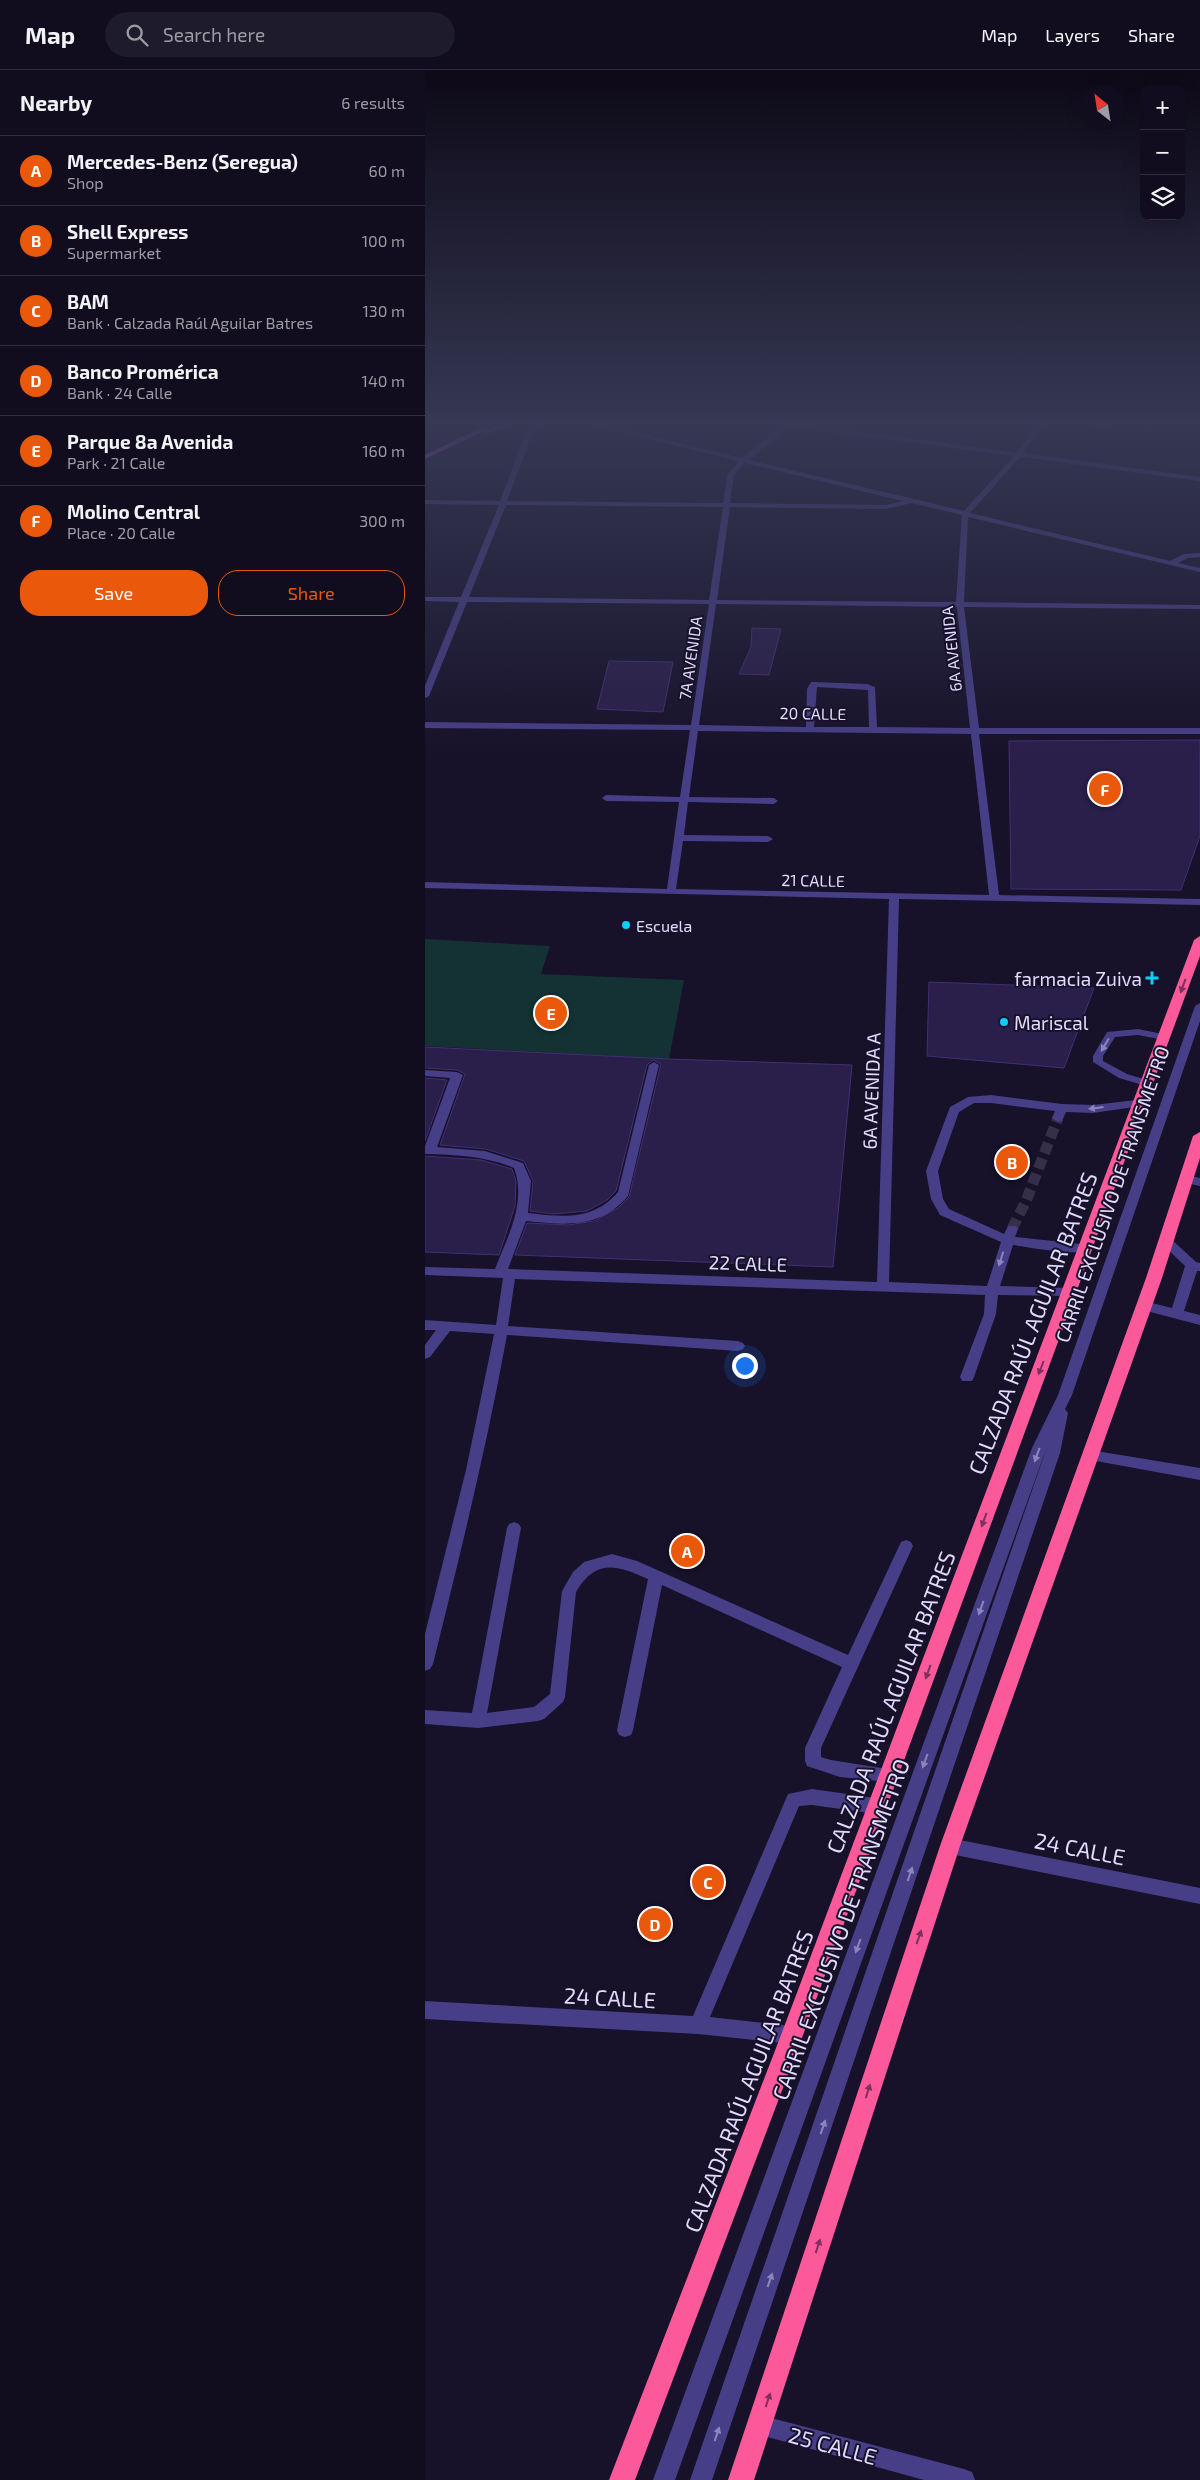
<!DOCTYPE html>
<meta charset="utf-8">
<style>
:root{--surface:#110d1f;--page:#1e1b2c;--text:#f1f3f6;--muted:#9c9ca4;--line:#302d3d;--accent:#ea580c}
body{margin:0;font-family:"Exo 2",sans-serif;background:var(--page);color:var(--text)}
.controls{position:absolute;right:15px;top:15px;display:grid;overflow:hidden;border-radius:10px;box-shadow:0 5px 20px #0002}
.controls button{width:45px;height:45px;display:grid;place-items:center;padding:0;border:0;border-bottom:1px solid var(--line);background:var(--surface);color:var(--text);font:25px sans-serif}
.compass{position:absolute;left:655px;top:15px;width:45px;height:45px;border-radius:50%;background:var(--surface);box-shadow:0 5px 20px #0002;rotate:330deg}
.you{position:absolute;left:319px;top:1295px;width:18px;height:18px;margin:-12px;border:4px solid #fff;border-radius:50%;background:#1a73e8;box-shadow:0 0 0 8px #1a73e833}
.badge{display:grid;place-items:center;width:32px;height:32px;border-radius:50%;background:var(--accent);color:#fff;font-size:16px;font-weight:700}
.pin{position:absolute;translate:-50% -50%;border:2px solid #fff;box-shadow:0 1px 5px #0006}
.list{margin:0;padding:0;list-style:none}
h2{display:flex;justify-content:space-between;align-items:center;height:65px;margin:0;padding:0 20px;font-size:21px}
h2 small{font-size:16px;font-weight:400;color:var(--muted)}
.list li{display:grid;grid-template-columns:32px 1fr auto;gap:15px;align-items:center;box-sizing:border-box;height:70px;padding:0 20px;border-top:1px solid var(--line)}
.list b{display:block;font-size:19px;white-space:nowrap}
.list p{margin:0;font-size:16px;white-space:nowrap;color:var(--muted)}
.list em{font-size:16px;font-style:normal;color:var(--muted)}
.actions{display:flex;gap:10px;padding:15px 20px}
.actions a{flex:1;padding:11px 0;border:1px solid var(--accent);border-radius:20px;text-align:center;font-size:18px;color:var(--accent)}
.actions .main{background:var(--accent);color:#fff}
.icon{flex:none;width:28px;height:28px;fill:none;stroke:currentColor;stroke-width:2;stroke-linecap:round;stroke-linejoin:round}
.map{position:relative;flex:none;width:775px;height:2410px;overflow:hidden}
header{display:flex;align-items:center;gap:30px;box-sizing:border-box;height:70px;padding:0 25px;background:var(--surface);border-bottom:1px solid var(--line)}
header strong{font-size:24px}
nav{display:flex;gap:28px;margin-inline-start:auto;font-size:18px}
.search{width:350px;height:45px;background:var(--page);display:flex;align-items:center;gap:12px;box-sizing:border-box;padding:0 18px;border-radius:28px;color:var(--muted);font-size:19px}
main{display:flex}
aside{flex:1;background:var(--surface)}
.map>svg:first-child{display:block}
.green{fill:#143233}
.building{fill:#2a1e4a;stroke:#433075}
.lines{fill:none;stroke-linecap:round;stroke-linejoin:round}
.minor-tunnel{stroke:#352f49;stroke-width:11;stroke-dasharray:11 5.5;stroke-linecap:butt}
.minor{fill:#463e87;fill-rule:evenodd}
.major{fill:#cf64fb;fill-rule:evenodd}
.highway{fill:#fb599a;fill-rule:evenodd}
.oneway{fill:#7e315c}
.oneway2{fill:#8c85bd}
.poi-dot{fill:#0ccef9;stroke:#171129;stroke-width:2}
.labels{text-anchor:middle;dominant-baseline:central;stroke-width:4;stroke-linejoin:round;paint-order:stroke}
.far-street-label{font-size:16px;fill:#e1dbfe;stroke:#171129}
.far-poi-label{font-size:16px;fill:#e1dbfe;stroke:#171129;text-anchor:start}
.poi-label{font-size:19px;fill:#e1dbfe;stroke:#171129;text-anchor:end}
.street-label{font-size:19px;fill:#e1dbfe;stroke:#171129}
.near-street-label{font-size:22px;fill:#e1dbfe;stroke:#171129}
</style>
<header>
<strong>Map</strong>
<div class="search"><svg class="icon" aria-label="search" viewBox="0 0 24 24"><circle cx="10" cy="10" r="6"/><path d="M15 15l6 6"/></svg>Search here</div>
<nav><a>Map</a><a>Layers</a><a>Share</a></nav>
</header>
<main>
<aside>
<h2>Nearby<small>6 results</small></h2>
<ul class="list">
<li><span class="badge">A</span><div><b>Mercedes-Benz (Seregua)</b><p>Shop</p></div><em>60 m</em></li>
<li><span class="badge">B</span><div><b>Shell Express</b><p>Supermarket</p></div><em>100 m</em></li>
<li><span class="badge">C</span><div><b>BAM</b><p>Bank · Calzada Raúl Aguilar Batres</p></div><em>130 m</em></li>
<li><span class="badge">D</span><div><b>Banco Promérica</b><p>Bank · 24 Calle</p></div><em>140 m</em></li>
<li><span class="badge">E</span><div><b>Parque 8a Avenida</b><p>Park · 21 Calle</p></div><em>160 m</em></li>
<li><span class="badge">F</span><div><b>Molino Central</b><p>Place · 20 Calle</p></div><em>300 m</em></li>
</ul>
<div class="actions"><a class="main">Save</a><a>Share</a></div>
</aside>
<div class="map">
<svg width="775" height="2410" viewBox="0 0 775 2410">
<rect width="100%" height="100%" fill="#171129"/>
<path class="green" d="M0 869 125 876 116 904 259 910 244 989 0 976Z"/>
<path class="building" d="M327 558 356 559 344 605 314 604 326 577Z
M184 591 248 592 238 642 172 639Z
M775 670V766L756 820 586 819 584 671Z
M504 912 669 918 639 998 502 986Z
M0 977 244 989 427 995 408 1197 90 1185 102 1153 143 1155 169 1151 193 1138 204 1127 236 994 228 990 222 995 191 1121 182 1130 162 1141 128 1144 105 1141 108 1111 99 1091 61 1079 15 1075 40 1004 32 1000 0 998Z
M0 1008 22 1010 0 1071Z
M0 1086 56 1090 87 1099 91 1111 90 1136 74 1185 0 1182Z"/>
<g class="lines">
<path class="minor-tunnel" d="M587 1159 601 1131 633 1048"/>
<path class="minor" d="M0 354H11L0 357Z
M109 354H116L107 364 82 431 298 433 303 404 314 391 163 354H175L317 388 359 354H379L592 383 613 354H619L598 383 775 407V411L595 387 545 443 745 491 759 484 775 483V487L763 488 753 493 775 498V502L543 447 539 532 775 535V539L539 537 554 658H775V664H554L574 825 775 829V835L474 829 464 1212 562 1216 576 1172 515 1145 506 1129 501 1101 525 1037 543 1027 566 1025 637 1034 668 1035 720 1029 722 1032 716 1036 668 1043 641 1042 637 1051 633 1052 627 1048 630 1041 566 1033H549L534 1042 513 1101 518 1129 524 1139 579 1164 583 1156H591L593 1159 590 1167 665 1175 667 1178C660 1188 602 1177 588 1175L575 1216 644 1218 650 1223 648 1226 573 1225 571 1244 549 1307 547 1311H537L535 1307 559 1244 560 1225 90 1209 83 1256 313 1271 318 1273 320 1276 318 1279 313 1281 82 1265C62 1376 35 1485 8 1594L5 1599 0 1601V1564L41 1400 69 1264 25 1261 5 1287 0 1289V1275L11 1260H0V1250L71 1255 78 1208 0 1205V1197L70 1199C82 1168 102 1132 89 1098 61 1086 31 1085 0 1084V1076L25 1008 0 1006V1000L32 1002 38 1005 12 1077 60 1081 98 1093 106 1111 103 1143C138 1147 168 1151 193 1122L224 995 229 992 234 995 203 1126C175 1159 141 1155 101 1151L83 1199 452 1212 464 829 0 818V812L242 819 254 732 181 731 177 728 181 725 255 727 265 660 0 658V652L266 655 284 534 42 532 4 626 0 628V616L34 532 0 531V527H36L74 435 0 434V430L75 431 101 363ZM364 356 589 386 539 441 324 390ZM320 393 478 431 461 435 305 433 309 404ZM487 433 537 445 531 532 292 530 305 437 461 439ZM81 435 298 437 284 530 44 527ZM291 534 532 537 545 658 452 657 450 617 442 614 389 612H386L382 619 381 657 274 655ZM392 617 443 620 444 657H389ZM273 661 546 664 564 825 251 819 258 771 343 772 348 769 343 766 259 765 263 732 349 734 353 731 349 728 264 727Z
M659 354H684L686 356 683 358Z
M722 354H728L722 362 719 360Z
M775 933V951L647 1325 640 1339 643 1343 635 1383 287 2410H265L623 1374 250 2410H228L607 1378 633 1325 770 936Z
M713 959 743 965 744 967 739 970 713 965 690 967 678 986V991L702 1004 725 1011 727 1013 725 1015 721 1016 694 1008 668 992V986L682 962Z
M760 1105 775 1108V1116L756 1112 754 1109 756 1106Z
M741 1167 745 1168 771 1192 775 1193V1201H772L759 1241 775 1245V1255L714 1239 713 1236 719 1231 747 1238 760 1196 737 1174 735 1171Z
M665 1380 775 1398V1410L660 1389 658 1385 660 1381Z
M89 1452 94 1454 96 1458 62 1643 109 1637 125 1624 137 1521 148 1502 159 1492 187 1484 212 1491 423 1585 476 1472 481 1470 486 1472 488 1476 396 1678V1687L406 1690 469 1700 471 1705 469 1710 463 1712 415 1707 382 1696 380 1691V1678L417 1597 237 1515 208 1660 206 1665 200 1667 194 1665 192 1660 223 1509C192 1495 171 1488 151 1522L140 1627 138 1632 119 1649 113 1651 53 1658 0 1654V1640L47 1643 82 1458 84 1454Z
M387 1719 451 1728 457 1731 459 1736 457 1741 451 1744 387 1735 374 1736 285 1947 367 1956 373 1959 376 1965 373 1971 367 1974 273 1964 0 1949V1931L268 1946 363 1724Z
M525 1768 775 1818V1834L525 1784 519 1782 517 1776 519 1770Z
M335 2345 539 2399 547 2402 550 2410H499L335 2365 328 2362 325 2355 328 2348Z"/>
<path class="major" d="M63 354H71L60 360 78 354H88L61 364 59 361 0 389V385Z"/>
<path class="highway" d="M775 866V886L378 1965 210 2410H184L356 1965 769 870Z
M775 1062V1088L737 1208 535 1776 329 2410H303L515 1776 721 1208 768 1066Z"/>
</g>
<defs><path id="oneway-solid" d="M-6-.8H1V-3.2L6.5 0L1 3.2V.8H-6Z" transform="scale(1.25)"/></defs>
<g class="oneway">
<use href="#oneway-solid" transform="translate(758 916) rotate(110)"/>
<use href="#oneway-solid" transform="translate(616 1298) rotate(111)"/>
<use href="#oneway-solid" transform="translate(559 1450) rotate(110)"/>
<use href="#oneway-solid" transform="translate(503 1602) rotate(110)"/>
<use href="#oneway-solid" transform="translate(494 1867) rotate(-71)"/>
<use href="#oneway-solid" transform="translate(443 2021) rotate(-72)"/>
<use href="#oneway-solid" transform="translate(393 2176) rotate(-72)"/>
<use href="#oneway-solid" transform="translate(343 2330) rotate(-72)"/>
</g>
<g class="oneway2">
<use href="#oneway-solid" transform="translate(680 975) rotate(121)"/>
<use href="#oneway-solid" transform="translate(671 1038) rotate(173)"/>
<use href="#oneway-solid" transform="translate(576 1189) rotate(107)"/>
<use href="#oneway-solid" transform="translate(612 1385) rotate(110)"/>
<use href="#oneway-solid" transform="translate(556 1538) rotate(110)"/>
<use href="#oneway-solid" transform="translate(500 1691) rotate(110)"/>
<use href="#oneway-solid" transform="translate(485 1804) rotate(-71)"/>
<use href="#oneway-solid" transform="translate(433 1876) rotate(110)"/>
<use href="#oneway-solid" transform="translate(398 2057) rotate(-71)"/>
<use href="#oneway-solid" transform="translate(345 2210) rotate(-71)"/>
<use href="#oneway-solid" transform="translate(292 2364) rotate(-71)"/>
</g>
<linearGradient id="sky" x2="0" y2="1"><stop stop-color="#0d0917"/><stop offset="0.51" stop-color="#363854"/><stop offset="1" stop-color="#363854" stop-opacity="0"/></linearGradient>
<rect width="775" height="692" fill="url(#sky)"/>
<g class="poi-dot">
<circle cx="201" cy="855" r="5"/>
<path d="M724.5 900.5h5v5h5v5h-5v5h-5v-5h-5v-5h5z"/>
<circle cx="579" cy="952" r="5"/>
</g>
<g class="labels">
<g class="far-street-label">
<text transform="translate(526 579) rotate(-96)">6A AVENIDA</text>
<text transform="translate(265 588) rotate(-82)">7A AVENIDA</text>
<text transform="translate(388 643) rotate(1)">20 CALLE</text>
<text transform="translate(388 810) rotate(1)">21 CALLE</text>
</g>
<g class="far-poi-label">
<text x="211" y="855">Escuela</text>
</g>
<g class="poi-label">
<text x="717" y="908">farmacia Zuiva</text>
<text x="589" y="952" text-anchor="start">Mariscal</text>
</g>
<g class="street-label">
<text transform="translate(446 1021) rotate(-88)">6A AVENIDA A</text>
<text transform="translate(687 1124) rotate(-71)">CARRIL EXCLUSIVO DE TRANSMETRO</text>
<text transform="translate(323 1193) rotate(2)">22 CALLE</text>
</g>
<g class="near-street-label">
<text transform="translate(607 1253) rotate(-69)">CALZADA RAÚL AGUILAR BATRES</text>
<text transform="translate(465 1632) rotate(-69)">CALZADA RAÚL AGUILAR BATRES</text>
<text transform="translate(655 1778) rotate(11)">24 CALLE</text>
<text transform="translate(415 1859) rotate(-70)">CARRIL EXCLUSIVO DE TRANSMETRO</text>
<text transform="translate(185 1927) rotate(3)">24 CALLE</text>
<text transform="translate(323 2011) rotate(-69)">CALZADA RAÚL AGUILAR BATRES</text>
<text transform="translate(408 2375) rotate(15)">25 CALLE</text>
</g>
</g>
</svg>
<div class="controls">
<button>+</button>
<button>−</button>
<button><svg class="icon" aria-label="layers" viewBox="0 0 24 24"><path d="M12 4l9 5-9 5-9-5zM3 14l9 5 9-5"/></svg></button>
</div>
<svg class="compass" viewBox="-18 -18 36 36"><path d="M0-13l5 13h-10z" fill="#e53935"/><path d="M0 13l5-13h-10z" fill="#9c9ca4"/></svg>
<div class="you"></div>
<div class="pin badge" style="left:262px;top:1481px">A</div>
<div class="pin badge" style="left:587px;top:1092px">B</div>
<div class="pin badge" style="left:283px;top:1812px">C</div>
<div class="pin badge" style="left:230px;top:1854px">D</div>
<div class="pin badge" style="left:126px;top:943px">E</div>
<div class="pin badge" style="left:680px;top:719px">F</div>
</div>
</main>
